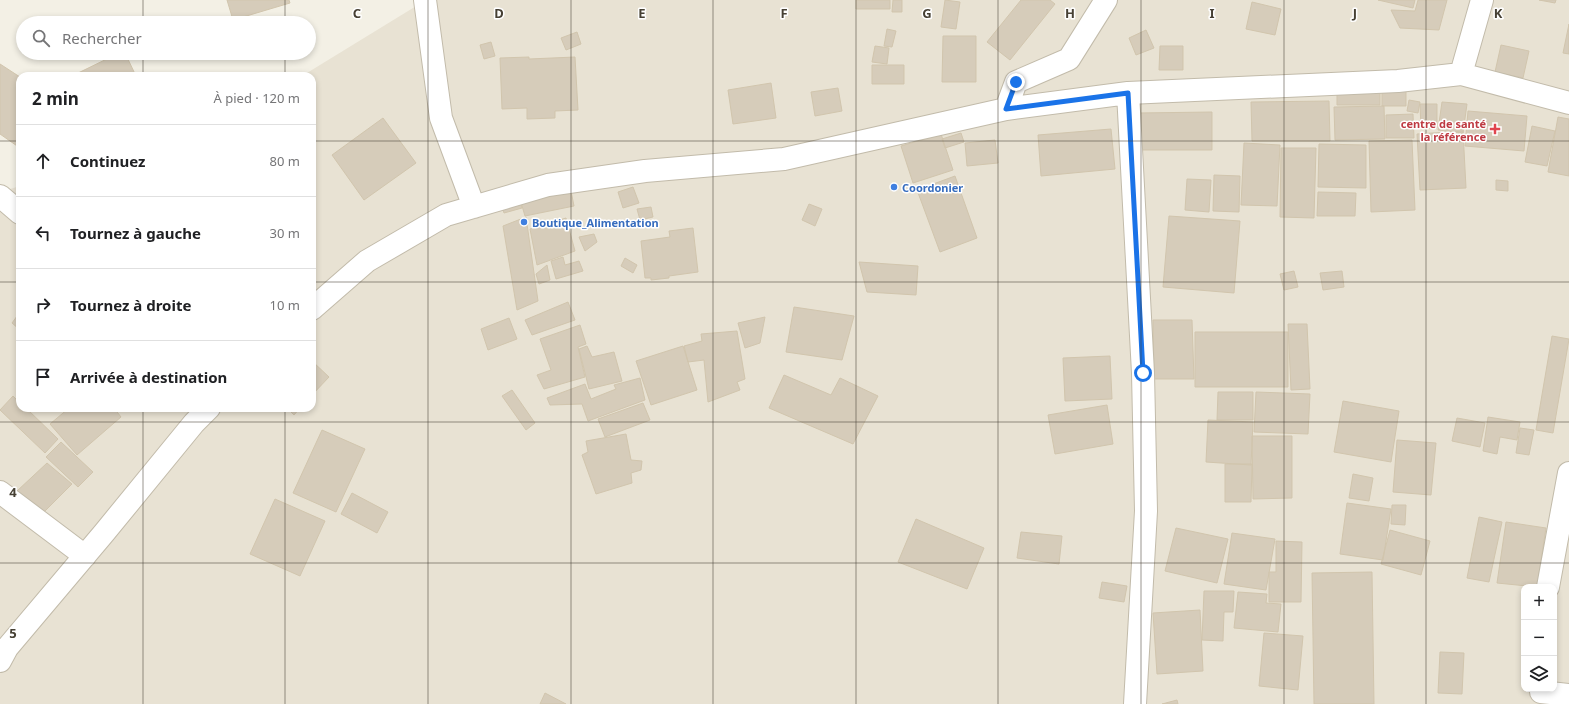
<!DOCTYPE html>
<html lang="fr">
<meta charset="utf-8">
<style>
:root{--surface:#fff;--page:#f6f6f6;--text:#202124;--muted:#757577;--line:#e0e0e0}
body{margin:0;font-family:"Noto Sans",sans-serif;background:var(--page);color:var(--text)}
.controls{position:absolute;right:12px;bottom:12px;display:grid;overflow:hidden;border-radius:8px;box-shadow:0 2px 6px #0003}
.controls button{width:36px;height:36px;display:grid;place-items:center;padding:0;border:0;border-bottom:1px solid var(--line);background:var(--surface);color:var(--text);font:20px sans-serif}
.stop{position:absolute;width:12px;height:12px;margin:-9px;border:3px solid #1a73e8;border-radius:50%;background:#fff}
.stop.end{background:#1a73e8;border-color:#fff;box-shadow:0 1px 4px #0008}
.list{margin:0;padding:0;list-style:none}
h2{display:flex;justify-content:space-between;align-items:center;height:52px;margin:0;padding:0 16px;font-size:17px}
h2 small{font-size:13px;font-weight:400;color:var(--muted)}
.list li{display:grid;grid-template-columns:26px 1fr auto;gap:12px;align-items:center;box-sizing:border-box;height:72px;padding:0 16px;border-top:1px solid var(--line)}
.list b{display:block;font-size:15px;white-space:nowrap}
.list em{font-size:13px;font-style:normal;color:var(--muted)}
.icon{flex:none;width:22px;height:22px;fill:none;stroke:currentColor;stroke-width:2;stroke-linecap:round;stroke-linejoin:round}
.map{position:relative;flex:none;width:1569px;height:704px;overflow:hidden}
.search{position:absolute;background:var(--surface);box-shadow:0 2px 6px #0003;left:16px;top:16px;width:300px;height:44px;display:flex;align-items:center;gap:10px;box-sizing:border-box;padding:0 14px;border-radius:22px;color:var(--muted);font-size:15px}
.panel{position:absolute;background:var(--surface);box-shadow:0 2px 6px #0003;left:16px;top:72px;width:300px;height:340px;border-radius:12px}
.map>svg:first-child{display:block}
.residential{fill:#e8e2d3;fill-rule:evenodd}
.building{fill:#d6ccba;stroke:#d1c5ad}
.lines{fill:none;stroke-linecap:round;stroke-linejoin:round}
.street-casing{stroke:#c2bbaa;stroke-width:24}
.street{stroke:#fff;stroke-width:22}
.route{stroke:#1a73e8;stroke-width:5}
.grid{fill:none;stroke:#464034;stroke-width:1;stroke-opacity:0.55}
.health-dot{fill:#e0444e;stroke:#fff;stroke-width:1.5}
.shop-dot{fill:#3f7fe0;stroke:#fff;stroke-width:1.5}
.labels{text-anchor:middle;dominant-baseline:central;stroke-width:3;stroke-linejoin:round;paint-order:stroke}
.health-label{font-size:11px;font-weight:bold;fill:#be3a42;stroke:#fff;text-anchor:end}
.shop-label{font-size:11px;font-weight:bold;fill:#366cbe;stroke:#fff;text-anchor:start}
.grid-label{font-size:13px;text-anchor:middle;font-weight:bold;fill:#464034;stroke:#fff;stroke-width:3;stroke-linejoin:round;paint-order:stroke}
</style>
<div class="map">
<svg width="1569" height="704" viewBox="0 0 1569 704">
<rect width="100%" height="100%" fill="#f3f0e5"/>
<path class="residential" d="M426 0H1569V704H0V192L20 186V408H312V76H302ZM1524 587H1554V689H1524Z"/>
<path class="building" d="M227 0H289L290 3 233 20Z
M856 0H890V9H856Z
M893 0H902V12H892Z
M945 0 960 2 956 29 941 27Z
M1021 0H1050L1055 4 1010 60 987 42Z
M1378 0H1415L1413 8Z
M1418 0H1447L1439 30 1400 28 1391 10 1415 11Z
M1539 0H1556L1555 3Z
M1252 2 1281 9 1275 35 1246 29Z
M1569 24V54L1563 53Z
M887 29 896 31 892 47 884 46Z
M1146 30 1154 48 1136 55 1129 38Z
M577 32 581 44 566 50 561 38Z
M943 36H976V82H942Z
M491 42 495 56 484 59 480 45Z
M1501 45 1529 51 1523 78 1495 72Z
M875 46 889 48 887 64 872 62Z
M1160 46H1183V70H1159Z
M119 53H125L136 76H72Z
M529 57V59L575 57 578 110 555 111V118L527 119V108L502 109 500 58Z
M0 64 20 77V148L0 134Z
M872 65H904V84H872Z
M771 83 776 118 733 124 728 90Z
M1380 83V105H1337V84Z
M838 88 842 111 815 116 811 92Z
M1382 91H1406V106H1382Z
M1409 100 1420 102 1418 113 1407 111Z
M1329 101 1330 141H1252L1251 102Z
M1442 102 1467 104 1463 133 1438 130Z
M1420 104H1437V128L1421 129Z
M1384 106 1385 139 1335 140 1334 107Z
M1468 111 1527 116 1524 151 1465 146Z
M1212 112V150H1138V113Z
M1413 114 1414 138H1386V115Z
M1558 117 1569 119V176L1548 172Z
M383 118 416 163 364 200 332 155Z
M1532 126 1555 131 1547 166 1525 162Z
M1111 129 1115 169 1041 176 1038 135Z
M1463 131 1466 188 1420 190 1417 134Z
M961 133 964 142 945 148 942 139Z
M941 134 953 170 913 183 901 146Z
M995 140 998 163 967 166 965 143Z
M1412 140 1415 210 1371 212 1369 141Z
M1244 143 1280 145 1277 206 1241 205Z
M1319 144 1366 145V188L1318 187Z
M1281 148H1316L1314 218 1280 217Z
M1214 175 1240 176 1239 212 1213 211Z
M955 176 977 238 940 252 917 190Z
M1187 179 1211 180 1209 212 1185 210Z
M1496 180 1508 181V191L1496 190Z
M570 186 574 206 525 216 520 199Z
M633 187 639 203 623 208 618 192Z
M1318 192 1356 193 1355 216H1317Z
M520 199 522 208 504 213 501 203Z
M809 204 822 209 815 226 802 220Z
M651 207 653 217 640 220 637 209Z
M1169 216 1240 221 1234 293 1163 287Z
M526 217 538 301 517 310 503 226Z
M566 218 575 251 537 265 530 229Z
M693 228 698 272 669 276V278L651 280V278H645L641 241 670 237 669 231Z
M594 234 597 242 585 251 579 237Z
M563 257 565 265 579 261 583 271 556 279 551 261Z
M625 258 637 265 633 273 621 266Z
M859 262 918 266 916 295 867 292Z
M547 265 550 280 539 284 536 274Z
M1294 271 1298 287 1284 290 1280 274Z
M1342 271 1344 287 1323 290 1320 273Z
M568 302 575 320 532 335 525 320Z
M794 307 854 316 842 360 786 352Z
M20 312V330L12 323Z
M765 317 760 343 745 348 738 323Z
M509 318 517 339 488 350 481 329Z
M1153 320H1192L1194 379H1154Z
M1288 324H1307L1310 389 1291 390Z
M580 325 586 344 578 347 585 377 544 389 537 375 551 370 540 339Z
M737 331 745 379 737 382 740 390 708 402 704 360 688 362 684 346 702 341 701 334Z
M1195 332H1288V387H1195Z
M1552 336 1569 339 1553 433 1536 430Z
M587 346 592 357 614 352 622 381 589 389 579 349Z
M683 346 697 390 651 405 636 361Z
M1110 356 1112 399 1065 401 1063 358Z
M312 361 329 377 312 395Z
M784 375 831 395 840 378 878 396 853 444 769 408Z
M640 378 645 400 588 421 582 404 550 405 547 398 585 384 591 399 616 389 614 385Z
M512 390 535 423 526 430 502 396Z
M1218 392H1253V420H1217Z
M1256 392 1310 394 1308 434 1254 432Z
M13 396 20 403V408H26L58 439 45 453 0 410Z
M1343 401 1399 411 1391 462 1334 452Z
M643 403 650 420 605 437 598 419Z
M1107 405 1113 444 1055 454 1048 415Z
M69 408H114L121 417 77 455 50 424Z
M287 408H300L294 415Z
M1488 417 1520 422 1517 440 1500 437 1497 454 1483 451Z
M1457 418 1485 423 1480 447 1452 441Z
M1208 420 1253 422 1251 465 1206 462Z
M1520 428 1534 430 1529 455 1516 453Z
M322 430 365 449 336 512 293 493Z
M626 434 631 460 642 461 641 470 631 473 632 483 596 494 582 455 588 452 586 441Z
M1252 436H1292V498L1253 499Z
M1397 440 1436 443 1431 495 1393 492Z
M61 442 93 472 78 487 46 457Z
M47 463 72 484 40 516 17 491Z
M1225 464H1252L1251 502H1225Z
M1353 474 1373 478 1369 501 1349 498Z
M352 493 388 512 377 533 341 514Z
M275 499 325 521 300 576 250 554Z
M1347 503 1391 509 1383 560 1340 554Z
M1392 505H1406L1405 525 1391 524Z
M1479 517 1502 522 1489 582 1467 578Z
M916 519 984 548 967 589 898 562Z
M1506 522 1546 528 1537 587 1497 583Z
M1176 528 1228 539 1217 583 1165 571Z
M1390 530 1430 541 1421 575 1381 564Z
M1021 532 1062 536 1059 564 1017 558Z
M1232 533 1275 539 1266 590 1224 584Z
M1276 541 1302 542 1301 602H1269V572H1276Z
M1372 572 1374 704H1314L1312 573Z
M1102 582 1127 586 1124 602 1099 598Z
M1204 591H1234L1233 612H1224L1223 641 1202 640Z
M1238 592 1267 594 1266 603 1281 604 1278 632 1234 628Z
M1200 610 1203 671 1157 674 1153 613Z
M1264 633 1303 636 1298 690 1259 686Z
M1440 652 1464 653 1462 694 1438 693Z
M545 693 566 704H540Z
M1177 700 1178 704H1162Z"/>
<g class="lines">
<g class="street-casing">
<path id="street" d="M425 0 441 118 474 207
M1461 74 1482 0
M1128 93 1143 373 1146 511 1135 704
M1006 109 1016 82 1069 59 1106 0
M0 196 20 213
M312 309 367 261 446 215 548 185 645 171 784 159 1006 109 1128 93 1398 81 1461 74 1569 103
M0 492 85 556
M1548 587 1569 473
M0 661 7 648 104 533 194 423 209 408
M1541 692 1569 695"/>
</g>
<use href="#street" class="street"/>
</g>
<g class="lines">
<path class="route" d="M1016 82 1006 109 1128 93 1143 373"/>
</g>
<path class="grid" d="M143 0V23M285 0V23M428 0V704M571 0V704M713 0V704M856 0V704M998 0V704M1141 0V704M1284 0V704M1426 0V704M143 53V76M285 53V76M0 141H20M312 141H1569M0 282H20M312 282H1569M143 408V704M285 408V704M0 422H1569M0 563H1569"/>
<path class="health-dot" d="M1493 123h4v4h4v4h-4v4h-4v-4h-4v-4h4z"/>
<g class="shop-dot">
<circle cx="894" cy="187" r="4"/>
<circle cx="524" cy="222" r="4"/>
</g>
<g class="labels">
<g class="health-label">
<text x="1486" y="123">centre de santé<tspan x="1486" dy="13">la référence</tspan></text>
</g>
<g class="shop-label">
<text x="902" y="187">Coordonier</text>
<text x="532" y="222">Boutique_Alimentation</text>
</g>
</g>
<g class="grid-label">
<text x="357" y="18">C</text>
<text x="499" y="18">D</text>
<text x="642" y="18">E</text>
<text x="784" y="18">F</text>
<text x="927" y="18">G</text>
<text x="1070" y="18">H</text>
<text x="1212" y="18">I</text>
<text x="1355" y="18">J</text>
<text x="1498" y="18">K</text>
<text x="13" y="497">4</text>
<text x="13" y="638">5</text>
</g>
</svg>
<div class="controls">
<button>+</button>
<button>−</button>
<button><svg class="icon" aria-label="layers" viewBox="0 0 24 24"><path d="M12 4l9 5-9 5-9-5zM3 14l9 5 9-5"/></svg></button>
</div>
<div class="stop" style="left:1143px;top:373px"></div>
<div class="stop end" style="left:1016px;top:82px"></div>
<div class="search"><svg class="icon" aria-label="search" viewBox="0 0 24 24"><circle cx="10" cy="10" r="6"/><path d="M15 15l6 6"/></svg>Rechercher</div>
<section class="panel">
<h2>2 min<small>À pied · 120 m</small></h2>
<ul class="list">
<li><svg class="icon" aria-label="ahead" viewBox="0 0 24 24"><path d="M12 20V5M6 11l6-6 6 6"/></svg><div><b>Continuez</b></div><em>80 m</em></li>
<li><svg class="icon" aria-label="left" viewBox="0 0 24 24"><path d="M17 20v-9H6M10 6l-5 5 5 5"/></svg><div><b>Tournez à gauche</b></div><em>30 m</em></li>
<li><svg class="icon" aria-label="right" viewBox="0 0 24 24"><path d="M7 20v-9h11M14 6l5 5-5 5"/></svg><div><b>Tournez à droite</b></div><em>10 m</em></li>
<li><svg class="icon" aria-label="arrive" viewBox="0 0 24 24"><path d="M6 21V4h12l-3 4 3 4H6"/></svg><div><b>Arrivée à destination</b></div></li>
</ul>
</section>
</div>
